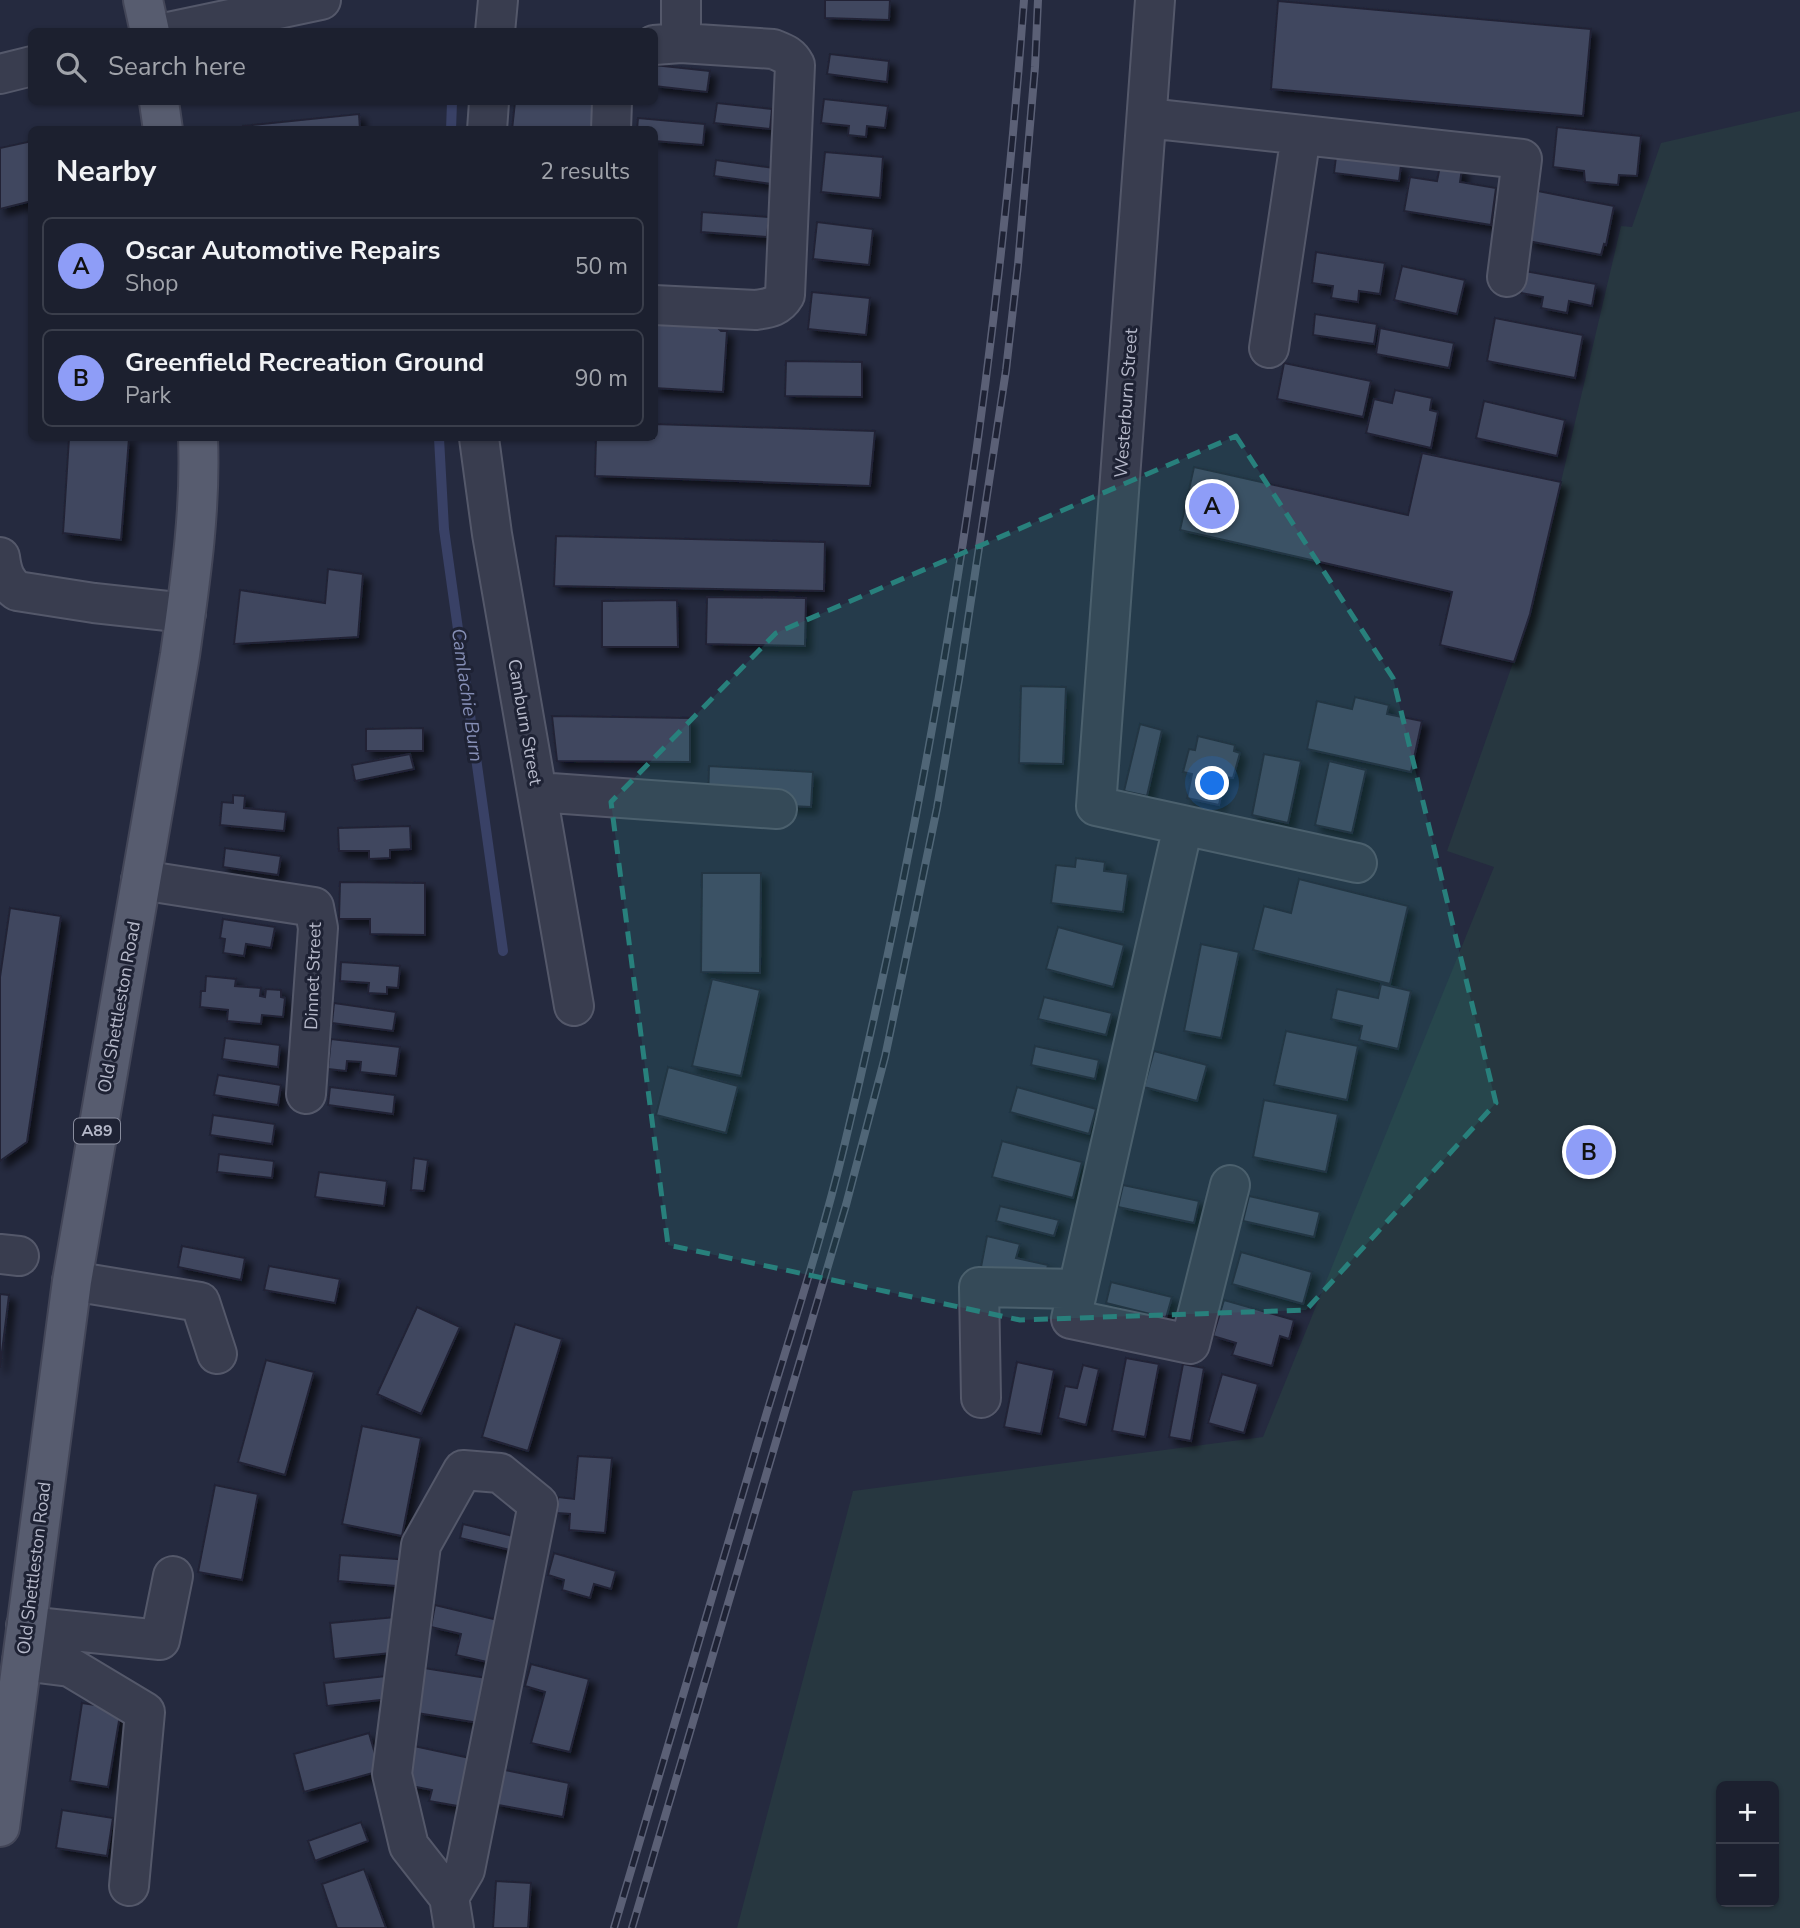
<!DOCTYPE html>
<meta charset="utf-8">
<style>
:root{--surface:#1c202f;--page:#292d3b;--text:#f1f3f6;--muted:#a0a3aa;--line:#3a3e4b;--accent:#8e9df7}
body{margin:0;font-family:"Nunito Sans",sans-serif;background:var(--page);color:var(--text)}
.controls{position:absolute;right:21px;bottom:21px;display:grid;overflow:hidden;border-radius:10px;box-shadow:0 2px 5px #0004}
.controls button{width:63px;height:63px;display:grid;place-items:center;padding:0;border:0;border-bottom:2px solid var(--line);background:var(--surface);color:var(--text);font:35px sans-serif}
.you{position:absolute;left:1213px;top:784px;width:24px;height:24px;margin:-18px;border:5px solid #fff;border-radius:50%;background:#1a73e8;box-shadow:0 0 0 10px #1a73e833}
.badge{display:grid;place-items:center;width:46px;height:46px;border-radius:50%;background:var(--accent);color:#111;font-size:23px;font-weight:700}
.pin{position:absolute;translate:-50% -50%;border:4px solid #fff;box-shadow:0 2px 7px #0006}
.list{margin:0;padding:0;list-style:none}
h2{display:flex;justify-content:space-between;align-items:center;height:91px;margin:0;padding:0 28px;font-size:30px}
h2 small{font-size:23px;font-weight:400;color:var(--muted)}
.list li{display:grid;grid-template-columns:46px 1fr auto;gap:21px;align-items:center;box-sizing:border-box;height:98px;margin:0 14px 14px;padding:0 14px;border:2px solid var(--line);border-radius:10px}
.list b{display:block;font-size:26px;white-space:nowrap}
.list p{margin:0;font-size:23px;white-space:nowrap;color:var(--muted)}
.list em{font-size:23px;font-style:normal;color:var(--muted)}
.icon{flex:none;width:38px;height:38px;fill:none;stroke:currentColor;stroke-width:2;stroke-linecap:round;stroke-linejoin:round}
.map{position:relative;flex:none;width:1800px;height:1928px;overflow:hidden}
.search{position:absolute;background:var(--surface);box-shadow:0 2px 5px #0004;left:28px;top:28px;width:630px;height:77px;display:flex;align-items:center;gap:18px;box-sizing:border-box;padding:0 24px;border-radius:10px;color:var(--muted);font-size:26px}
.panel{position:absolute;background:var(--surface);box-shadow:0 2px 5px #0004;left:28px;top:126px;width:630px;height:315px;border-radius:10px}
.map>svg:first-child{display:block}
.green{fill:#273740;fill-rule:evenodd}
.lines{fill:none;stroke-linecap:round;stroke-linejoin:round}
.stream{stroke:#394166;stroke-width:10}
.building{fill:#41475f;stroke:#202436;stroke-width:2;filter:url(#shadow)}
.minor-casing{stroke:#54586a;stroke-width:42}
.major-casing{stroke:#434658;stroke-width:42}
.minor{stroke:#393d4f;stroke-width:38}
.major{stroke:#575c6f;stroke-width:38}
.rail-casing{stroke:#5b6076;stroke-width:8}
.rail{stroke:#1e2234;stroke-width:5;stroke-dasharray:16;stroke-linecap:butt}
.marked{fill:#28807c;fill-opacity:0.2;stroke:#28807c;stroke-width:5;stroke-dasharray:14 9;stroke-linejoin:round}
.labels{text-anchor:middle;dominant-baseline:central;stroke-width:6;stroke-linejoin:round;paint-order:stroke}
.shield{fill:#1e2234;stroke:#888c9d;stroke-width:2}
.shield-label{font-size:16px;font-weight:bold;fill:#b6b9ca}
.street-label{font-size:18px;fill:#b6b9ca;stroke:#1e2234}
.water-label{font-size:19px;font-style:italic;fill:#858eb5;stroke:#1e2234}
</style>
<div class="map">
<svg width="1800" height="1928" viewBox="0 0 1800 1928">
<defs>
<filter id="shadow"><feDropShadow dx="6" dy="6" stdDeviation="3.5" flood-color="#0009"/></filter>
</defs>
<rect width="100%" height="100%" fill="#252a3f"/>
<path class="green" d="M1800 111V1928H737L853 1491 1263 1437 1494 867 1447 851 1530 614 1621 226 1632 227 1661 143ZM1721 1786H1774V1902H1721Z"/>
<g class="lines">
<path class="stream" d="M451 130 452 102
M439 438 444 529 503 951"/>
</g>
<path class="building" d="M825 0H890L889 20 825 18Z
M1278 1 1591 29 1583 116 1271 89Z
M830 54 889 61 887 82 827 74Z
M654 65 710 71 707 92 654 86Z
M824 99 888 106 885 128 867 126 866 137 848 135 849 126 821 123Z
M515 102H569L601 104 598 130H512Z
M717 103 772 109 770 129 714 123Z
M359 114 360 130H243V126Z
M638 118 705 124 703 145 654 141V130H637Z
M1557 127 1641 136 1637 176 1619 175 1618 185 1585 182 1584 171 1553 167Z
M32 141V201L0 209V148Z
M825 152 883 157 880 198 821 192Z
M1336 157 1401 165 1399 181 1334 173Z
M716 160 774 168 772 184 714 176Z
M1440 166 1462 169 1460 182 1496 188 1491 225 1404 211 1410 177 1437 181Z
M1538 191 1614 206 1606 245 1604 244 1601 255 1528 241Z
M702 212 769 217 767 237 701 232Z
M817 222 873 229 869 265 813 259Z
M1316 252 1385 263 1380 294 1359 291 1358 302 1331 298 1333 286 1312 283Z
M1402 266 1465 280 1457 314 1394 300Z
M1525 271 1596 284 1592 306 1569 301 1567 313 1541 308 1543 297 1521 293Z
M812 292 870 298 866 335 808 329Z
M1315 314 1377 324 1374 344 1313 335Z
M1495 318 1583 335 1575 378 1487 361Z
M654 322 716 326 721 331H727L723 392 654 388Z
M1380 328 1454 343 1449 368 1376 354Z
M786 361 862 362V397L785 396Z
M1284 363 1371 381 1363 417 1277 399Z
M1395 390 1432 398 1430 410 1438 412 1431 448 1366 433 1374 399 1392 403Z
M1484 401 1565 420 1557 456 1476 438Z
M654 424 875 431 870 486 595 476 596 438H654Z
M69 438H129L121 540 63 533Z
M1422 453 1561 482 1530 614 1514 662 1440 645 1452 592 1180 530 1194 467 1408 515Z
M556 536 825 542 824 591 554 586Z
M328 569 363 574 358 637 234 644 240 590 325 603Z
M707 597 806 598 805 646 706 644Z
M677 600 678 647H602V601Z
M1021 686 1066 687 1063 764 1019 763Z
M1355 697 1389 705 1387 714 1422 721 1411 772 1307 749 1317 701 1352 709Z
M552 716 690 718V762L557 761Z
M1140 724 1162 730 1147 796 1124 791Z
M423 728V751H366V729Z
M1198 736 1235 745 1234 751 1240 753 1233 778 1225 777 1219 805 1187 798 1192 774 1183 772 1189 749 1195 750Z
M410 754 414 769 355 781 352 765Z
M1264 754 1301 761 1288 823 1252 815Z
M1329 761 1366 770 1352 833 1315 825Z
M709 766 813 772 811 807 708 802Z
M233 795 245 796 244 808 286 812 284 831 220 825 222 802 233 803Z
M410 826 411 849 390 850V858L369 859V851H339L338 828Z
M225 848 281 856 278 875 223 867Z
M1076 858 1105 862 1104 871 1128 874 1123 912 1051 903 1056 865 1075 867Z
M702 873H761L760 973 701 972Z
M1299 879 1408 906 1390 984 1253 950 1264 906 1291 913Z
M340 882 425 883V935L370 934V919H339Z
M10 908 61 916 27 1142 0 1161V977Z
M223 919 275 927 271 948 246 944 244 956 223 953 225 939 220 938Z
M1058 927 1124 945 1113 987 1046 969Z
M1201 944 1239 952 1221 1038 1184 1031Z
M341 962 400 966 398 988 387 987V994L368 993 369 983 340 981Z
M206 976 236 979 235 986 261 988 260 996 265 997 266 989 281 990V997L285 998 283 1017 262 1015 261 1024 227 1021 228 1010 200 1007 201 991H205Z
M712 979 760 990 741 1076 692 1066Z
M1381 984 1411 991 1398 1049 1359 1040 1362 1026 1331 1019 1337 989 1378 998Z
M1044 997 1112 1013 1106 1035 1038 1019Z
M334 1003 396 1012 393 1031 332 1023Z
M1286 1031 1358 1046 1347 1100 1274 1085Z
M225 1038 280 1045 278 1067 222 1059Z
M331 1039 400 1047 396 1076 360 1072 361 1062 347 1061 346 1071 328 1069Z
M1035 1046 1099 1060 1095 1079 1031 1065Z
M1154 1051 1207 1065 1197 1101 1144 1087Z
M668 1067 738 1086 726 1133 656 1115Z
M218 1075 281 1085 278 1105 214 1095Z
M330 1087 395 1095 393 1114 328 1105Z
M1017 1087 1096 1109 1089 1134 1010 1112Z
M1264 1100 1338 1114 1326 1172 1253 1157Z
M213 1115 275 1124 272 1144 210 1135Z
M1002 1141 1082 1162 1073 1198 992 1177Z
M219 1154 274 1161 272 1178 217 1172Z
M414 1158 428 1160 424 1191 411 1190Z
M319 1172 387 1181 384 1206 315 1197Z
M1123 1185 1199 1201 1194 1223 1118 1207Z
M1249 1196 1320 1212 1314 1237 1243 1221Z
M1000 1206 1059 1220 1054 1236 996 1221Z
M987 1236 1020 1244 1016 1258 1048 1265 1044 1282 981 1267Z
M182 1246 245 1258 241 1280 178 1267Z
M1241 1252 1312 1272 1303 1304 1232 1284Z
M269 1266 340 1279 335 1303 264 1290Z
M1111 1282 1172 1297 1166 1318 1106 1303Z
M0 1294 9 1295 0 1368Z
M1224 1300 1294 1320 1289 1339 1280 1336 1272 1366 1232 1355 1236 1343 1213 1336Z
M417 1307 460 1327 421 1414 377 1394Z
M515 1324 562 1339 528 1451 482 1437Z
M1126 1358 1159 1364 1145 1437 1112 1431Z
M266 1360 314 1372 285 1475 238 1462Z
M1017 1362 1054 1370 1041 1434 1004 1427Z
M1183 1364 1204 1368 1191 1441 1169 1437Z
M1083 1365 1099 1369 1086 1425 1058 1418 1065 1386 1077 1388Z
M1222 1374 1258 1384 1244 1433 1208 1423Z
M362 1426 421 1438 402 1536 342 1524Z
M578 1456 612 1458 605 1533 569 1530 570 1514 557 1513 558 1497 574 1499Z
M215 1485 258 1494 242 1580 198 1572Z
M463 1524 517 1537 514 1551 460 1538Z
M554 1553 616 1571 611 1589 594 1584 590 1598 562 1590 564 1580 548 1575Z
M340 1555 411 1560 408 1587 338 1581Z
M435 1605 506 1622 496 1664 456 1655 461 1634 431 1627Z
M396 1617 400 1652 334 1659 330 1623Z
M531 1664 589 1679 570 1752 531 1743 545 1692 525 1686Z
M424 1668 493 1679 485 1724 417 1713Z
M386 1676 389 1699 327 1706 324 1683Z
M82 1703 121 1709 108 1787 70 1781Z
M369 1733 380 1771 304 1792 294 1754Z
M414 1746 479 1760 469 1808 429 1801 432 1790 406 1785Z
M500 1769 569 1783 563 1817 493 1804Z
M62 1810 113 1818 107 1856 56 1848Z
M361 1822 368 1841 315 1861 308 1841Z
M364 1869 386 1928H337L322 1884Z
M496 1881 531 1883 528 1928H493Z"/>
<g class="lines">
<g class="minor-casing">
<path id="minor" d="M681 0V43
M1155 0 1096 806 1357 863
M168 32 321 0
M495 32 498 0
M654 45 681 43 773 49C783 53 790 55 795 65L785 295C778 307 769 308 756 310L654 305
M0 74 32 66
M1147 118 1522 159 1507 277
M487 130 489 102
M611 130 612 102
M1269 348 1301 135
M479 438 492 534 574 1006
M0 557C2 572 5 582 17 591L94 603 186 613
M537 792 777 809
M1183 826 1071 1319 1190 1344 1230 1185
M141 880 314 907 318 928 306 1094
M0 1254 19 1256
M72 1281 200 1302 217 1354
M981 1398 979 1287 1077 1289
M26 1626 160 1640 173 1576
M22 1661 70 1667 145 1712 129 1886
M449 1897 465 1870 538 1504 500 1473 463 1470 421 1545 392 1774 409 1846 449 1897 454 1928"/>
</g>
<g class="major-casing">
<path id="major" d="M143 0 150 32
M159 102 163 130
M0 1827 72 1281 180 655C190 583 201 511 198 438"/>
</g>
<use href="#minor" class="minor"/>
<use href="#major" class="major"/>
<g class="rail-casing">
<path id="rail" d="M614 1928C662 1766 710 1604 758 1442 787 1344 820 1246 844 1147 935 770 996 386 1024 0
M632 1928 846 1205 885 1057 913 924 937 808 959 679 1006 370 1018 265 1035 67 1038 0"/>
</g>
<use href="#rail" class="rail"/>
</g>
<path class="marked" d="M1236 436 1393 678 1496 1103 1306 1310 1020 1320 668 1245 611 802 776 633Z"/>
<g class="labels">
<rect class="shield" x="74" y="1118.5" width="46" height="25" rx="5"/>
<g class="shield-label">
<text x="97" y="1131">A89</text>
</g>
<g class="street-label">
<text transform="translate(1126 403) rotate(-86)">Westerburn Street</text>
<text transform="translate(525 722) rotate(80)">Camburn Street</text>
<text transform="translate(313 976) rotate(-88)">Dinnet Street</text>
<text transform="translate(119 1007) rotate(-80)">Old Shettleston Road</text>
<text transform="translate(34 1568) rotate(-83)">Old Shettleston Road</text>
</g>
<g class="water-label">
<text transform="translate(467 695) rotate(82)">Camlachie Burn</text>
</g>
</g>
</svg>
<div class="controls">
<button>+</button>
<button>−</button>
</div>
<div class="you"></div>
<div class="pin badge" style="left:1212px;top:506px">A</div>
<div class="pin badge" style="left:1589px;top:1152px">B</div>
<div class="search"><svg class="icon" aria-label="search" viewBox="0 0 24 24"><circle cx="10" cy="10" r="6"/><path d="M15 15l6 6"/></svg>Search here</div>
<section class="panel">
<h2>Nearby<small>2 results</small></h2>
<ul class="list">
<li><span class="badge">A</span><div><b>Oscar Automotive Repairs</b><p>Shop</p></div><em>50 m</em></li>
<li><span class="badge">B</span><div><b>Greenfield Recreation Ground</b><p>Park</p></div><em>90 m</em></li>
</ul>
</section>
</div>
